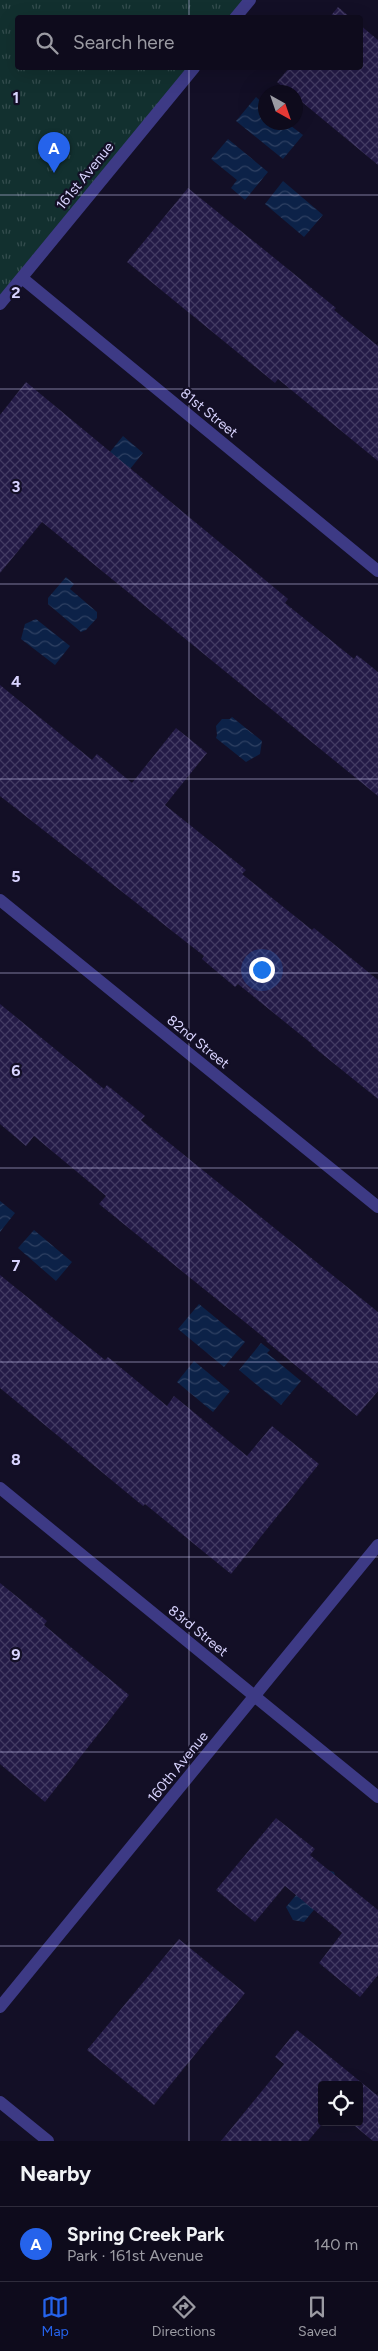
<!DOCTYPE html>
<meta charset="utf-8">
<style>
:root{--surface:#0e0b1c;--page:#171425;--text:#f1f3f6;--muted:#9b9ba3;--line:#2e2b3b;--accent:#2563eb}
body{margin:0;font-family:Figtree,sans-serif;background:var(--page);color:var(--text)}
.controls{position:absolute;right:15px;bottom:15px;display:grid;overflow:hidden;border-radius:5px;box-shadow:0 5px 20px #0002}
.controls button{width:45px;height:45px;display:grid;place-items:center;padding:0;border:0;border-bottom:1px solid var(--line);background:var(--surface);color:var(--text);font:25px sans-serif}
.compass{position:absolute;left:258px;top:85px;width:45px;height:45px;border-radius:50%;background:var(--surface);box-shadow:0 5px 20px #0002;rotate:140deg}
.you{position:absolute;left:261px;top:969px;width:18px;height:18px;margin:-12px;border:4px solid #fff;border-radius:50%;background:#1a73e8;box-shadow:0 0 0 8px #1a73e833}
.badge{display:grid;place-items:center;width:32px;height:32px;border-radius:50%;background:var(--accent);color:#fff;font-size:16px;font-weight:700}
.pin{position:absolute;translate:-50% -41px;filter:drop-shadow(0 1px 2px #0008)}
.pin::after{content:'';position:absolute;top:26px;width:18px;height:15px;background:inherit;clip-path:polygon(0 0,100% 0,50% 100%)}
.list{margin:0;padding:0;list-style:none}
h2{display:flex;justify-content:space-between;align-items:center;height:65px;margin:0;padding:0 20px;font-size:21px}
h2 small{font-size:16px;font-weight:400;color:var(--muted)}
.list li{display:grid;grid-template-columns:32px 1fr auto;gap:15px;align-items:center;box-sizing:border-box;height:75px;padding:0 20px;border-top:1px solid var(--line)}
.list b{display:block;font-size:19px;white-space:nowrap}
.list p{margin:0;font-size:16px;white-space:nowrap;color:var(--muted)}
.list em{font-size:16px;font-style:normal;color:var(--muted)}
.icon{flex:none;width:28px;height:28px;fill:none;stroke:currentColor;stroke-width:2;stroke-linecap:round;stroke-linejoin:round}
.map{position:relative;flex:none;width:378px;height:2141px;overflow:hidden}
.search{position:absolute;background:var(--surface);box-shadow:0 5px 20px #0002;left:15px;right:15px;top:15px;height:55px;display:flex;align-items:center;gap:12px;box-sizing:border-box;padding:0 18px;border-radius:5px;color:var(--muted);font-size:19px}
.sheet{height:140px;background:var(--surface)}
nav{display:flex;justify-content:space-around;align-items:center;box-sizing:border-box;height:70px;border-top:1px solid var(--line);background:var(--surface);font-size:14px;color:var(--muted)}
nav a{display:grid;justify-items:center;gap:2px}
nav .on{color:var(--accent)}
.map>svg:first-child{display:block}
.park{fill:url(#park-tufts)}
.water{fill:url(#water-waves)}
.building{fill:url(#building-cross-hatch)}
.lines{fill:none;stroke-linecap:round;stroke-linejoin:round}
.street{stroke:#3d3a85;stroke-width:12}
.grid{fill:none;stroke:#d9d4ff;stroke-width:1;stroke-opacity:0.55}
.labels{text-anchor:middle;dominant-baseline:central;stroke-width:4.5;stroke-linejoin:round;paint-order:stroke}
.street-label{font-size:14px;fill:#d9d4ff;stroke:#130f26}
.grid-label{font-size:16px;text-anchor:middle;font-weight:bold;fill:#d9d4ff;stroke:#130f26;stroke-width:4.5;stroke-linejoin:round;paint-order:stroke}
</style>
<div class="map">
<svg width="378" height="2141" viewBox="0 0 378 2141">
<defs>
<pattern id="park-tufts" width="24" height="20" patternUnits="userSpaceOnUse" patternTransform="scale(1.25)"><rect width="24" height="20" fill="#12302f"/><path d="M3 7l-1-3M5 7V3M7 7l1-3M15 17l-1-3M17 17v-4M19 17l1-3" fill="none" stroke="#344d4e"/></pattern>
<pattern id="water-waves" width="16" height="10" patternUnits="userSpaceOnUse" patternTransform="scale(1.25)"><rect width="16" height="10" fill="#0c2248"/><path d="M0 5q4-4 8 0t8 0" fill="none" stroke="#2f4163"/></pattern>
<pattern id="building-cross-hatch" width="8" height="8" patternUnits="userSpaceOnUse" patternTransform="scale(1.25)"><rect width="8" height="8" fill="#241b47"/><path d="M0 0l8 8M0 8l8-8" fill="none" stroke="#433b63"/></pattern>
</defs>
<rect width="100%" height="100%" fill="#130f26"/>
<path class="park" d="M0 0H250L235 17 18 18V68H194L0 304Z"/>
<path class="water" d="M256 97 265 105 266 122 287 123 303 135 283 159 236 121Z
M228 139 268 172 245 200 231 188 237 180 211 159Z
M283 181 323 215 304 237 265 204Z
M123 436 143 453 100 506 80 489Z
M66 577 74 584 70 589 97 612V618L86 630 81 632 48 604V598Z
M36 619 70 646 55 665 21 639 25 624Z
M232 717 262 741 260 754 246 762 216 738 217 735 216 726 222 719H230Z
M0 1201 15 1213 0 1232Z
M34 1230 72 1262 56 1281 18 1248Z
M199 1304 245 1342 224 1367 178 1329Z
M261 1343 270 1350 267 1353 301 1381 281 1405 239 1370Z
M194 1361 230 1391 213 1412 177 1382Z
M319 1868 334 1872 337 1882 304 1922 293 1920 286 1907Z"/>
<path class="building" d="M338 7 351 18H329Z
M360 25 378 40V165L296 97V92H289L277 82 289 68H360Z
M188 188 336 308 334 310 378 346V461L278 379 275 383 127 262Z
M26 382 288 599 285 603 354 659 357 655 378 672V796L42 522 0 573V415Z
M0 685 92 760 97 754 132 783 176 728 207 753 165 805 246 870 242 874 312 930 314 928 378 980V1099L311 1045 312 1044 238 984 235 987 202 959 204 956 0 796Z
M0 1004 104 1089 107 1085 145 1116 141 1120 378 1312V1391L357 1416 266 1341 267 1340 99 1204 106 1196 34 1136 26 1146 0 1124Z
M0 1275 105 1360 108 1357 167 1406 174 1396 247 1456 272 1426 319 1464 231 1574 145 1504 143 1506 0 1388Z
M0 1583 47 1621 44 1625 129 1695 45 1802 0 1764Z
M276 1818 315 1849 310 1855 378 1910V1975L360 1997 319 1963 342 1933 285 1886 255 1922 216 1890Z
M179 1939 245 1993 154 2105 87 2050Z
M297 2030 378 2096V2141H373L350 2122H359V2085H322V2122H324L308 2141H221L284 2064 275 2057Z"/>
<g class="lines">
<path class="street" d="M235 18 250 0
M22 278 378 571
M0 304 194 68
M0 900 378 1207
M0 1488 378 1797
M0 2007 378 1545
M0 2102 48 2141"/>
</g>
<path class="grid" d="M189 0V18M189 68V2141M0 195H378M0 389H378M0 584H378M0 779H378M0 973H378M0 1168H378M0 1362H378M0 1557H378M0 1752H378M0 1946H378"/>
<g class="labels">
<g class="street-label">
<text transform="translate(85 176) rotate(-51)">161st Avenue</text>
<text transform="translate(209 413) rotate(39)">81st Street</text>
<text transform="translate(198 1042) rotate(39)">82nd Street</text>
<text transform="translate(198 1631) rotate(39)">83rd Street</text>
<text transform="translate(178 1767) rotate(-51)">160th Avenue</text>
</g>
</g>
<g class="grid-label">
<text x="16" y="103">1</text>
<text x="16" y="298">2</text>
<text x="16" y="492">3</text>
<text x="16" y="687">4</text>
<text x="16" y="882">5</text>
<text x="16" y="1076">6</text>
<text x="16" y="1271">7</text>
<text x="16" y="1465">8</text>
<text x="16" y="1660">9</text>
</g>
</svg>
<div class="controls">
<button><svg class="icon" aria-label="locate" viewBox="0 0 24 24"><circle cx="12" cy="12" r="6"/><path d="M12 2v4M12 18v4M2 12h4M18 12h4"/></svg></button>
</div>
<svg class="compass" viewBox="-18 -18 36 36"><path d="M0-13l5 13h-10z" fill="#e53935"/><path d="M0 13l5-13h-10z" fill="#9b9ba3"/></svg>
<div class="you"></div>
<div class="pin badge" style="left:54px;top:173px">A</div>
<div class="search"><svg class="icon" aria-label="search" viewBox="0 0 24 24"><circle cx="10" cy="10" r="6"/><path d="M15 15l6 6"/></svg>Search here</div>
</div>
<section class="sheet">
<h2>Nearby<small></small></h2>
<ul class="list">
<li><span class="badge">A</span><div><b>Spring Creek Park</b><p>Park · 161st Avenue</p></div><em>140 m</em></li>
</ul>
</section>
<nav>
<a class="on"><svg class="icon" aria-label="map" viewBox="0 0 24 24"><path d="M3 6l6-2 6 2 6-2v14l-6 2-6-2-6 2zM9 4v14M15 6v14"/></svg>Map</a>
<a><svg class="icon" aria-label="directions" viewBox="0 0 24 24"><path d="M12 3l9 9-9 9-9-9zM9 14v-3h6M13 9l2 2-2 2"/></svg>Directions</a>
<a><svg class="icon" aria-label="saved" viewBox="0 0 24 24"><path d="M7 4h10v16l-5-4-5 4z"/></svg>Saved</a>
</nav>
